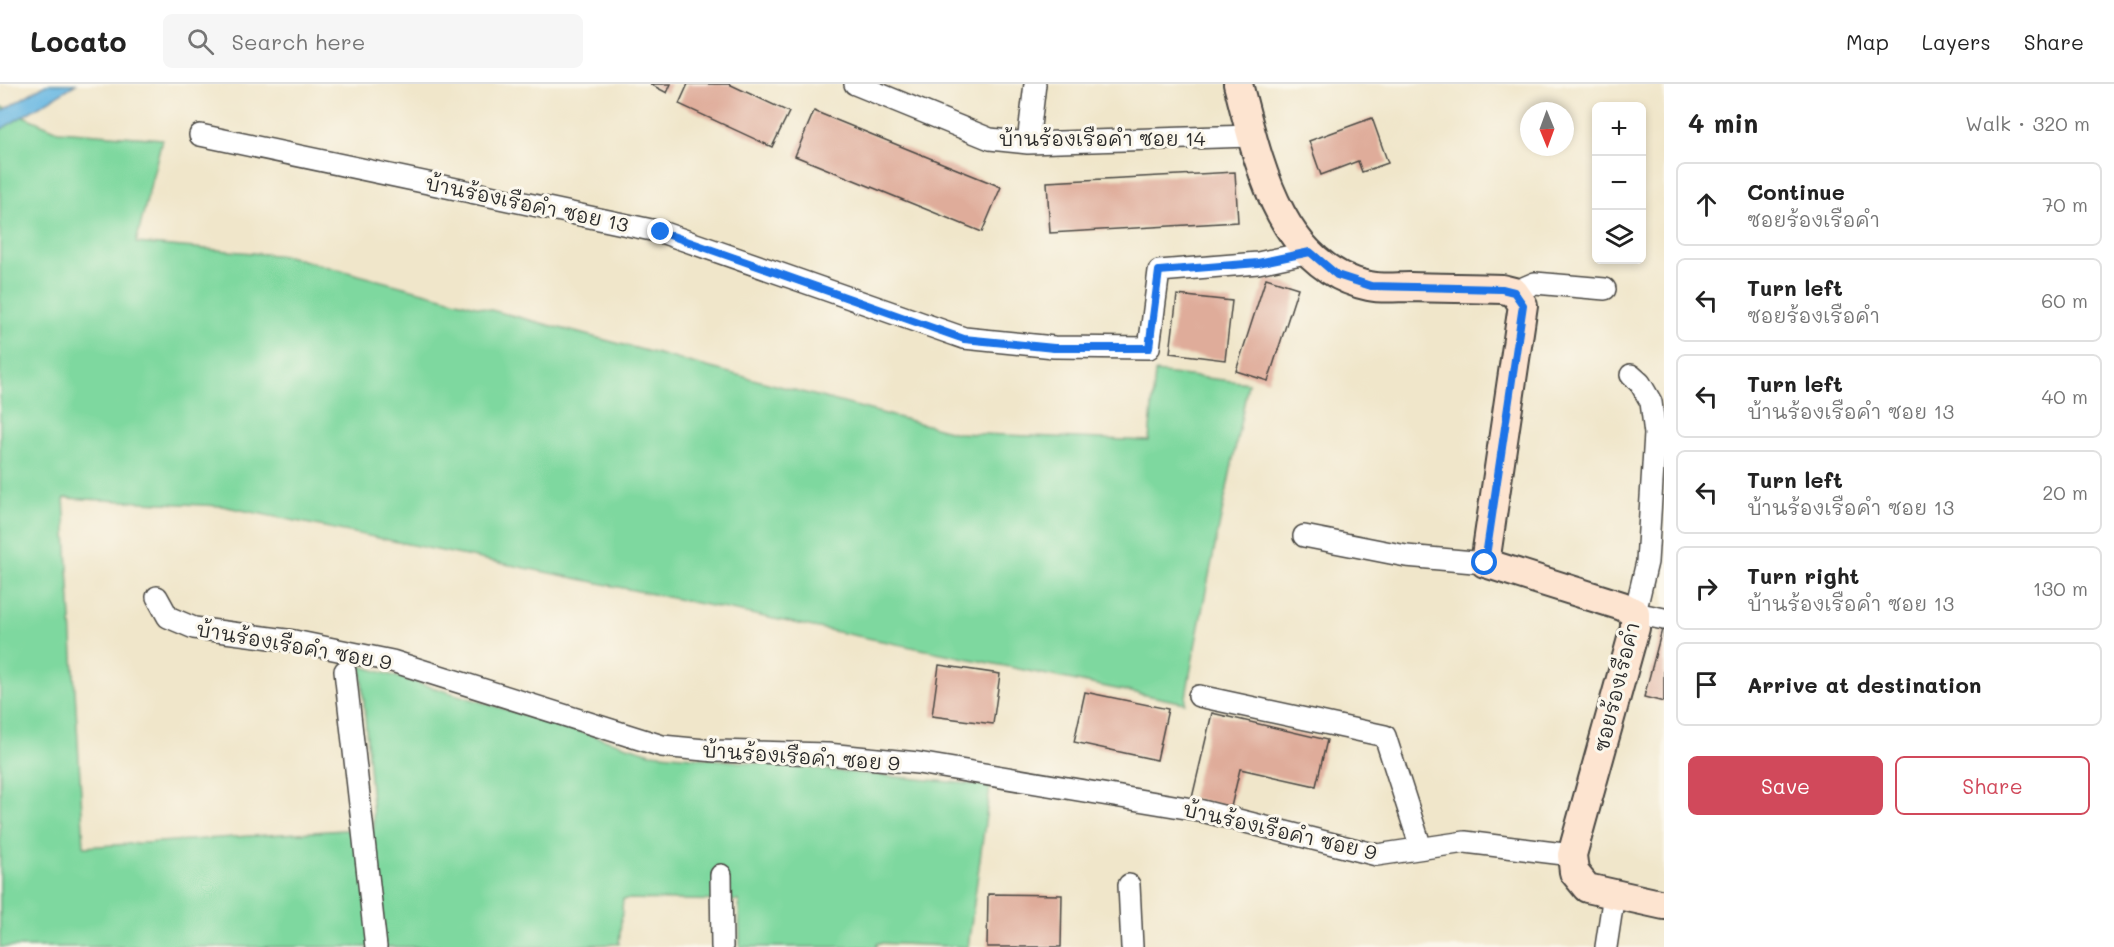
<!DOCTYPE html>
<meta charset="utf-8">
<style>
:root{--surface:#fff;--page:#f6f6f6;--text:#222;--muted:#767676;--line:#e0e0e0;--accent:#d1495b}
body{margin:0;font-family:Mali,"Playpen Sans Thai",sans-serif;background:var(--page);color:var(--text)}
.controls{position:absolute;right:18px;top:18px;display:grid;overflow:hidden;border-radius:9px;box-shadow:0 3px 9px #0003}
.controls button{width:54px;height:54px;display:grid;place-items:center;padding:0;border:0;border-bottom:2px solid var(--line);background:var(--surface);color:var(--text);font:30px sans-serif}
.compass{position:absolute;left:1520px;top:18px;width:54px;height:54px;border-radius:50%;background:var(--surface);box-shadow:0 3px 9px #0003;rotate:179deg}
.stop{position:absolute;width:18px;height:18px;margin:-14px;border:4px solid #1a73e8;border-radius:50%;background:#fff}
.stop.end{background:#1a73e8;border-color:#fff;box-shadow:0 2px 6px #0008}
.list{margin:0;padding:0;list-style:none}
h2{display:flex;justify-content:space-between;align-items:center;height:78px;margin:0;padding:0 24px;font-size:26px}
h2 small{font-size:20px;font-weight:400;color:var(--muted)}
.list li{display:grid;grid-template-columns:39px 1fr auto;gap:18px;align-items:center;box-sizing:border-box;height:84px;margin:0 12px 12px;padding:0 12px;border:2px solid var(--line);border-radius:9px}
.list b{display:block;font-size:22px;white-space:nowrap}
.list p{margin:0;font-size:20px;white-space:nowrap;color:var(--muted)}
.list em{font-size:20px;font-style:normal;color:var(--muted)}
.actions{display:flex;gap:12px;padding:18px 24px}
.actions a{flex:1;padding:14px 0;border:2px solid var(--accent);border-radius:9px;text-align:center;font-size:21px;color:var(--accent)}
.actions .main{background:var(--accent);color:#fff}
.icon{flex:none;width:33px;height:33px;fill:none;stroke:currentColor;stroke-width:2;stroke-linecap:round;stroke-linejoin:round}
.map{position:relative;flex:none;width:1664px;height:863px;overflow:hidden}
header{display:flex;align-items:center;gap:36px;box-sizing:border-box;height:84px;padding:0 30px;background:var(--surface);border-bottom:2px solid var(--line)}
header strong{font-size:28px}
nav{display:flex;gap:33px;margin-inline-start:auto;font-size:21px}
.search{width:420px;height:54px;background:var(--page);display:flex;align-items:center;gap:15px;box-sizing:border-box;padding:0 21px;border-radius:9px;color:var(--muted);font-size:22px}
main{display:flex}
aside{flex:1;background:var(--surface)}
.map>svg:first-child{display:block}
.green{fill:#7ed89f;stroke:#548265;stroke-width:1.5}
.water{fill:#67b7e2;stroke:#497186;stroke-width:1.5}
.building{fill:#dfac9a}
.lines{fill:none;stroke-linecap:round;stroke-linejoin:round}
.street-casing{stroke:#494743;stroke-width:24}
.secondary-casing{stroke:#494743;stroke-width:32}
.street{stroke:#fff;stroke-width:21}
.secondary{stroke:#fde4d0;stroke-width:28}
.route{stroke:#1a73e8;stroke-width:8}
.labels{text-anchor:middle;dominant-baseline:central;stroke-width:6;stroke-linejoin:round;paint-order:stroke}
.street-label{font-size:20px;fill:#2b2b2b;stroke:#fbf7ec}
</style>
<header>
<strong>Locato</strong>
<div class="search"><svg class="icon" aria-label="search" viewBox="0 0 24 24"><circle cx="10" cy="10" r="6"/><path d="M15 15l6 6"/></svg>Search here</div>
<nav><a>Map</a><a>Layers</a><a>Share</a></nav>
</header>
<main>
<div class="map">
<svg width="1664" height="863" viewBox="0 0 1664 863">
<rect width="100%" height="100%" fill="#fbf7ec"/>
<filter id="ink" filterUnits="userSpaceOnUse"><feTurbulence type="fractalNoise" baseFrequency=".0167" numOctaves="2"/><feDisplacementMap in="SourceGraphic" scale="12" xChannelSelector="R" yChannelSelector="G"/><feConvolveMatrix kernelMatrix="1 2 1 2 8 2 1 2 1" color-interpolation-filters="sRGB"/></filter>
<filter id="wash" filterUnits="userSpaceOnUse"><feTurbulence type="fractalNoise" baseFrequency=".008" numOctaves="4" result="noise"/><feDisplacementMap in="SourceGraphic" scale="24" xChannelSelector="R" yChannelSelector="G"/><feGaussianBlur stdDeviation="1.35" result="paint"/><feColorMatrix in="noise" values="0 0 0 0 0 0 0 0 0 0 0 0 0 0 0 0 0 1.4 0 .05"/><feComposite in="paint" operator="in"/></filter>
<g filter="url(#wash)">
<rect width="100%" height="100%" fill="#f0e6ca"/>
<path class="green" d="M0 22 58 47 162 55 136 159 287 172 957 349 1149 357 1155 288 1248 299C1228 406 1203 511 1185 619L222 422 64 414 84 763 374 744 361 582 651 669 990 702 968 863 877 859V863H740L739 817 623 815 619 860 544 863H0Z"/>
<path class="water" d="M46 0H76L0 46V28Z"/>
<g id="blocks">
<path class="building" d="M650 0H671L667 9Z
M688 0H729L789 28 772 63 679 20Z
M814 27 1001 103 982 148 795 72Z
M1372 34 1388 79 1362 88 1358 77 1321 91 1309 57Z
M1235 88 1238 138 1050 149 1047 98Z
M1266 194 1298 204 1268 297 1236 287Z
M1177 211 1232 217 1225 276 1170 269Z
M1663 542H1664V618L1644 613Z
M939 581 1000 590 993 640 932 632Z
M1085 608 1168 625 1157 676 1074 658Z
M1212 629 1327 656 1316 702 1240 685 1231 723 1192 714Z
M988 810 1062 811 1061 863H987Z"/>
</g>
</g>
<g filter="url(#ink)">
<use href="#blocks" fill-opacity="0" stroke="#494743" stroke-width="1.5"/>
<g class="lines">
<g class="street-casing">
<path id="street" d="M855 0 990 55 1028 59 1251 52
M200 51 661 148 964 254 1054 263 1149 264 1159 187 1258 179 1310 168
M1028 59 1035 0
M1514 208 1535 199 1605 205
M1631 291 1640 299 1651 318 1655 350 1647 478 1635 529 1664 535
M1304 452 1406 472 1485 479
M157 513 168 533 194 544 294 557 392 577 662 662 715 667 827 670 918 679 1198 726 1377 771 1465 758 1572 771
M345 587 376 863
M1199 612 1385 652 1421 764
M721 791 722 863
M1129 801 1132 863
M1606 863 1614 810"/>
</g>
<g class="secondary-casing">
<path id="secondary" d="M1238 0C1258 76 1279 183 1369 202 1382 205 1397 203 1410 203 1441 204 1471 204 1502 205L1514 208 1523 221 1485 479 1622 522 1635 529V544L1572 771 1574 788 1587 804 1664 821"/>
</g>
<use href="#street" class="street"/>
<use href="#secondary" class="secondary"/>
</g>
</g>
<g class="lines" filter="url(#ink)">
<path class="route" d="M661 148 964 255 1054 264H1149L1159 187 1258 179 1310 168 1337 191 1371 202 1502 205 1514 208 1523 221 1485 479"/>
</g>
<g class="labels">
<g class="street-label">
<text x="1102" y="54">บ้านร้องเรือคำ ซอย 14</text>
<text transform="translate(527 119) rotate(12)">บ้านร้องเรือคำ ซอย 13</text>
<text transform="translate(294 561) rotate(10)">บ้านร้องเรือคำ ซอย 9</text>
<text transform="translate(1616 603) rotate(-76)">ซอยร้องเรือคำ</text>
<text transform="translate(801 672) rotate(4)">บ้านร้องเรือคำ ซอย 9</text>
<text transform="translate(1280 746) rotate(13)">บ้านร้องเรือคำ ซอย 9</text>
</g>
</g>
</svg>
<div class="controls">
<button>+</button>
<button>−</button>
<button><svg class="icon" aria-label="layers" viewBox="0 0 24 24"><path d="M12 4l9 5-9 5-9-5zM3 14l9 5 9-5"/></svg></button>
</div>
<svg class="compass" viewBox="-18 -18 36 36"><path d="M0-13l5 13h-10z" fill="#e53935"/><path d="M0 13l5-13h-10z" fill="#767676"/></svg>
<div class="stop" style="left:1485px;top:479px"></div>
<div class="stop end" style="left:661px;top:148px"></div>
</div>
<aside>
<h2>4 min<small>Walk · 320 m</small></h2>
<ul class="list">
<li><svg class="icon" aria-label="ahead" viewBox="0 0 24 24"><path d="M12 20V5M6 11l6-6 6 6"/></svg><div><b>Continue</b><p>ซอยร้องเรือคำ</p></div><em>70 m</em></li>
<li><svg class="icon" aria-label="left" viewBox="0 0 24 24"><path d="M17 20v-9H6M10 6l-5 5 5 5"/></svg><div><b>Turn left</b><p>ซอยร้องเรือคำ</p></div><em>60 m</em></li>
<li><svg class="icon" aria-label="left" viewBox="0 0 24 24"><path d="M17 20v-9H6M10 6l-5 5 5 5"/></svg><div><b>Turn left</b><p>บ้านร้องเรือคำ ซอย 13</p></div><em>40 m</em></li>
<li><svg class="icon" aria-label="left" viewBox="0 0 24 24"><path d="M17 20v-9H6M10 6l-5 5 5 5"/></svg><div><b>Turn left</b><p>บ้านร้องเรือคำ ซอย 13</p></div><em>20 m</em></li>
<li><svg class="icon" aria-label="right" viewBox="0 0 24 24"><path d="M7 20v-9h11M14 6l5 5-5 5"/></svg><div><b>Turn right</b><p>บ้านร้องเรือคำ ซอย 13</p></div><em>130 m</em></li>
<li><svg class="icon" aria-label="arrive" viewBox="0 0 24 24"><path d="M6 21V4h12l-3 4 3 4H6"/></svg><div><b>Arrive at destination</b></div></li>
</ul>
<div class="actions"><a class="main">Save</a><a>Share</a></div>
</aside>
</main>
